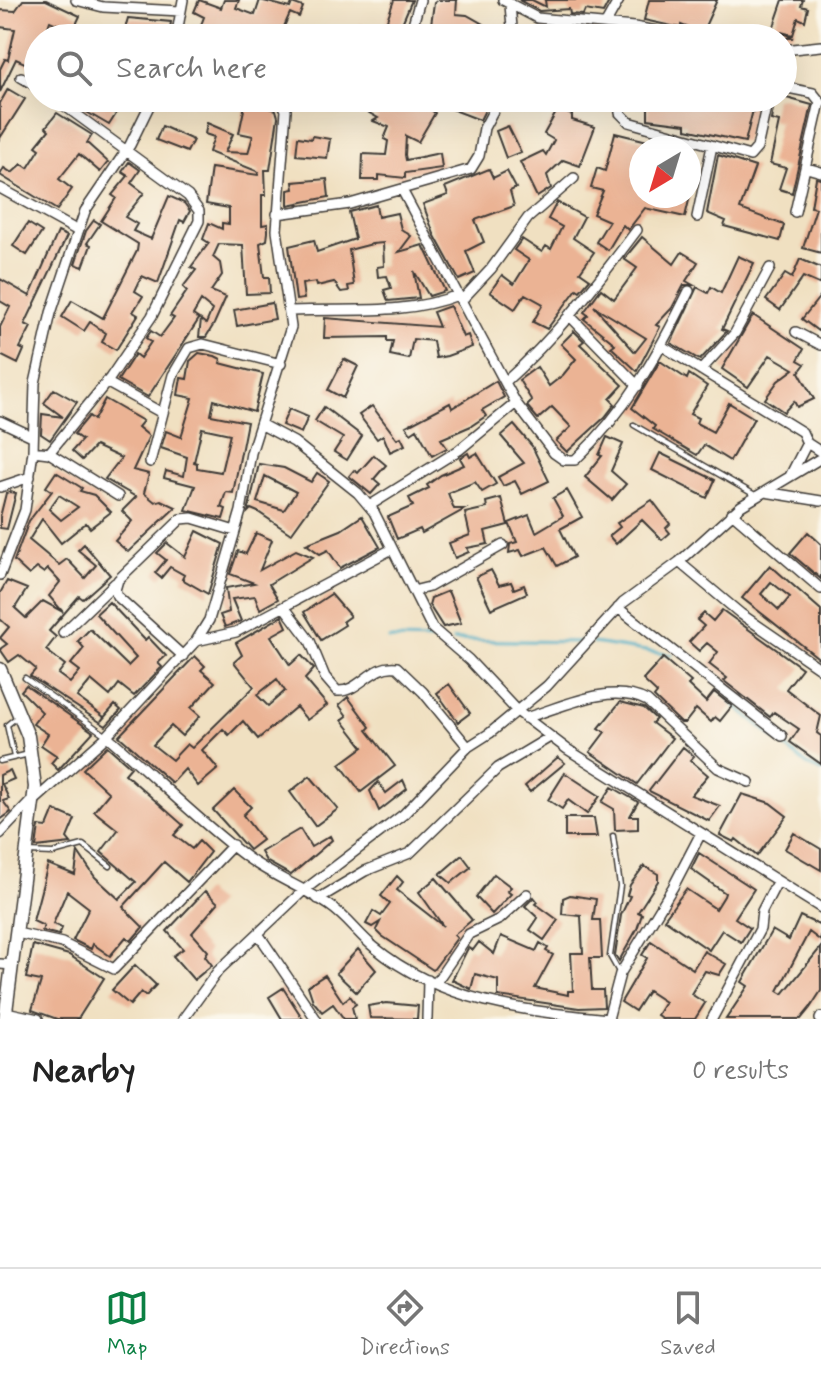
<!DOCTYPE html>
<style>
:root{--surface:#fff;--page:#f6f6f6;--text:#222;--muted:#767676;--line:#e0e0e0;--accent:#0b8043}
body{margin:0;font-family:Mynerve,sans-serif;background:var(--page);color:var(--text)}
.compass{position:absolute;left:629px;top:136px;width:72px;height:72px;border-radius:50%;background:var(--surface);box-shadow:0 8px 32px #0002;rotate:218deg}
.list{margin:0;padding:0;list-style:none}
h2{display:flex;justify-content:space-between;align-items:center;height:104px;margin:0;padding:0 32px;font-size:34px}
h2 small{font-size:26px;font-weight:400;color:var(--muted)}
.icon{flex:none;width:44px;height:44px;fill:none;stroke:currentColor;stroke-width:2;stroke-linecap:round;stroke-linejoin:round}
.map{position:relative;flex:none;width:821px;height:1019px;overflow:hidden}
.search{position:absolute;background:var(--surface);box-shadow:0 8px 32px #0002;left:24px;right:24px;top:24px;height:88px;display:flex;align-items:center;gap:20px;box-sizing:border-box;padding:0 28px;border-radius:44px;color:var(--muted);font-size:30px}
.sheet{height:248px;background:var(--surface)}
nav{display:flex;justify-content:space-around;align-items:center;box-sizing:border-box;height:112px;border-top:2px solid var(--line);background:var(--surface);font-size:22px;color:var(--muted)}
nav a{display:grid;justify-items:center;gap:4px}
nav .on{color:var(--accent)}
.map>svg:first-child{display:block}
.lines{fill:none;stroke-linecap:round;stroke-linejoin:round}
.stream{stroke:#44acc4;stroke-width:3}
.building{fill:#ebb394;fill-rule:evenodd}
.service-casing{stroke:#3c3935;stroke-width:7}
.minor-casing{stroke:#3c3935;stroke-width:12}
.secondary-casing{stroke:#3c3935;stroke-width:15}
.service{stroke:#fff;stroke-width:4}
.minor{stroke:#fff;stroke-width:9}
.secondary{stroke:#fff;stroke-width:12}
</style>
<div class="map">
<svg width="821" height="1019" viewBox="0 0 821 1019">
<rect width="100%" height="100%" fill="#fbf7ec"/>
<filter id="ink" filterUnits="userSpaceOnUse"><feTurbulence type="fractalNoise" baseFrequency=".0125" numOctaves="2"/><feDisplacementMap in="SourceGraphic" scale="16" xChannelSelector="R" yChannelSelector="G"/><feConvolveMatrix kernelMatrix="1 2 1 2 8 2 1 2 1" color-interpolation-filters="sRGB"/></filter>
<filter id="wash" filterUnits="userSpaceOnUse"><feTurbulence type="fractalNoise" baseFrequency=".006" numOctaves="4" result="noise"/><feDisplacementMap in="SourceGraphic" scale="32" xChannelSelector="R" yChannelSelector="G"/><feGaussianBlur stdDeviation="1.8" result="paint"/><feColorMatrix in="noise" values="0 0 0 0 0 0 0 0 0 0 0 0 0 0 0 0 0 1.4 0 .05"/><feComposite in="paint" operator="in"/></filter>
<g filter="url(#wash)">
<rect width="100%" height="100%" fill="#f0e0c1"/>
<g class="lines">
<path class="stream" d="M389 639 441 640
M453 640 585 642
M593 643 672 655
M731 702 807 765 821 771"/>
</g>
<g id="blocks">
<path class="building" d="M23 0H46L80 16 73 31 50 21 44 38H38V69L16 59 0 92V69L5 59 8 60 15 29 0 27V10L15 11Z
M199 0 221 8 224 0H239L236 8 255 15 260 0 290 8 292 3 303 7 299 17 290 13 279 38H241L222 31 220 38H196L204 17 194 12Z
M394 0H412L397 35 399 38 357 34 360 24 383 31Z
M438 0H457L456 14 467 15 497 32 494 38H474L466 34 469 28 431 24 434 3Z
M519 0H532L546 7 545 0H610L603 13 585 10 583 15 570 14 569 9 539 11Z
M649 0H717L702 33 681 25V28L644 20Z
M783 0H803L801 6 808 8 805 21 798 18 793 35 781 32 793 38H770Z
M128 18 171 22 169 34 164 33 163 38H156L124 32Z
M8 89 25 99 0 138V103Z
M783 97 812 105 792 193 779 189 786 168 770 164 779 122 771 120 775 98Z
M83 98H119L111 111 116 114 109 125 78 107Z
M371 98H415L435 113 418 142 406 136 405 155 406 160 440 153 442 168 405 173V178L379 175V180H362L363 154 386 155 388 141 384 139 389 127 373 121 378 118 364 110Z
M440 98 468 104 471 98 487 106 480 120 438 104Z
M648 98 688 105V98H756L745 142 686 129V124L648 119Z
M246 100 276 110 278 117 270 170H265L266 195H262V225L268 224V232L267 240 260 243 264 277H269L270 293 246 294 243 245 219 244 213 257 220 263 222 275 211 291 226 297 214 324 206 337H199L201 320 206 324 212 310 201 301 193 315 199 319 148 397 118 380 135 354 140 358 151 342 146 338 151 331 160 337 174 318 170 316 187 291 183 287 196 270 191 267 209 243 203 239 209 223 222 229V223L229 224V208L206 204 211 168 258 175 259 172 209 152 214 137 205 134 207 123 233 134 225 152 248 153 253 136 239 133Z
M558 109 572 115V120L595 127 580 166 563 160 547 175 551 188 537 197 520 162 543 151 546 155 554 140 544 134Z
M57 113 92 135 87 143 108 162 100 172 79 154 59 179 72 189 57 210 0 175 4 168 12 173 22 164 28 168 40 149 36 146 49 130 46 127Z
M162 126 193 140 187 152 156 140Z
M508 126 521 152 506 158 496 131Z
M615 133 664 145V148H641V196H690L685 217 645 208 628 230 623 225 608 250 596 242 609 221 593 214 603 191 591 188 597 168 605 171Z
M312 136 330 139 327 158 296 155 298 137 311 139Z
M718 155 755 167 740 209 784 225 780 241 724 226 726 221 707 213Z
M129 162 140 170 131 183 144 193 125 217 137 224 133 231 151 239 169 196 184 203 190 211 184 222 180 220 158 283 142 276 135 291 143 296 133 312 138 315 116 350 102 342 106 333 90 322 84 331 62 317 72 300 103 318 137 251 138 244 101 221 116 198 112 195 128 176 122 172Z
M489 169 493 178 507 171 516 188 510 191 514 206 475 220 484 242 466 251 475 273 459 280 434 234 423 204 448 195 445 187Z
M816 178 821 179V253L803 248 816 208 811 207Z
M327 179 329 197 288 205V190L294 189 293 182Z
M557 202 584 217 573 238 594 252 580 272 590 279 580 291 577 289 547 329 533 322 543 304 525 294 515 309 490 292 502 275 514 284 529 260 514 250 522 239 542 252 546 246 551 249 562 227 548 219Z
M376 205 378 217 397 213 401 229 411 236 399 252 423 245 445 291 429 296 414 271 419 298 388 301 384 290 391 288 387 276 378 277 377 267 384 266 383 243 372 244 349 250 354 285 348 286 349 291 341 292 334 282 317 286 316 282 302 284 304 299 296 300 289 246 314 240 317 252 355 239 349 212Z
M94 220 100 224 87 243 91 245 83 267 75 264 86 231Z
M28 223 42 232 27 255 13 246Z
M58 232 67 236 25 324 31 327 20 348 24 350 18 364 0 355V327L10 307 0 301V279L30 296Z
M642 237 674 264 682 252 698 262 686 281 693 285H684L672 308 656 325 660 327 637 371 611 347 615 344 584 319 588 315 584 312 601 289 614 299 637 268 624 259ZM594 306 646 338 635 352Z
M738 256 754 263 722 329 727 331 700 360 671 343 697 287 708 293 711 287 721 293Z
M800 259 821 268V285L803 277 780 310 766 300 785 274 792 278Z
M821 295V327L818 331 802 319Z
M272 303 275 319 237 326 234 310Z
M450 306 463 337 468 335 472 347 447 356 436 358 433 341 413 339 409 359 390 355 393 341H387V337L324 338 325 318 439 327 433 312Z
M753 315 804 349 798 360 805 364 799 372 814 399 797 407 794 401 784 412 765 399 778 381 794 369 770 355 748 387 722 369Z
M574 331 584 341 580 344 623 385 610 399 615 404 605 417 567 452 556 441 571 427 552 407 538 419 527 406 532 401 519 380 537 367 549 386 563 375 576 359 561 344Z
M199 353 215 356 221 359 220 363 263 374 254 412 214 400 211 415 247 422 233 493 226 492 221 507 226 509 223 519 186 510 195 486 164 478 166 471 184 476 187 457 161 448 166 431 181 437 193 398 178 395 181 378 187 379 190 361ZM202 428 230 434 221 472 197 468V463L194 462Z
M344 359 358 366 343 398 328 390Z
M660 361 687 379 689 374 707 386 690 414 698 418 696 423 713 432 729 403 754 418 730 461 704 445 697 455 653 429 655 426 632 408Z
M496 381 504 397 482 410 486 416 471 426 441 439 447 448 432 456 417 429 411 433 406 426 450 403 452 408Z
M54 389 77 402 50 440 41 434 42 414 63 417 44 403Z
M105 399 143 421 138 427 149 436 133 470 149 474 144 493 155 502 161 500 176 507 128 552 115 541 132 521 122 511 136 497 105 479 121 458 95 446 82 460 72 451 82 440 74 434 89 416 94 420Z
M372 406 397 439 401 437 405 445 390 452 383 435 377 439 359 415Z
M324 407 362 436 347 460 334 452 343 438 315 421Z
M289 409 308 417 301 433 282 425Z
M514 425 532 446 549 481 522 494 515 481 503 486 498 477 524 463 501 436Z
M607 437 623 444 611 471 626 484 612 500 585 477 602 456 599 455Z
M468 453 470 457 477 453 496 484 482 492 475 482 448 493 454 509H465L422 533 420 529 397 539 388 517 413 506 409 498 429 488 427 485 441 475 464 465 460 458Z
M660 453 715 480 707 498 652 470Z
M374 455 386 465 374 479 380 484 371 494 349 476 354 470 358 473Z
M259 464 284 468 311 482 317 473 329 481 291 534 258 512 251 509 248 512ZM265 476 296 492 284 510 257 502Z
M56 472 82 488 80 491 94 495 111 512 90 528 86 523 61 543 42 519 29 540 59 565 67 559 85 578 96 565 78 550 84 544 110 575 83 599 79 596 49 631 56 637 46 650 65 665 58 674 70 683 80 671 71 664 84 648 78 641 90 629 128 666 136 658 96 614 109 602 145 640 148 637 166 656 158 663 162 667 134 696 119 684 110 696 91 680 77 697 104 717 101 721 115 705 121 710 106 726 30 676 36 669 19 655 9 662 0 649 7 644 0 638 9 627 0 619V593L7 581 27 589 15 608 26 618 43 601 63 612 49 596 60 582 48 569 44 573 37 568 29 575 14 561 29 521 52 491 46 487ZM59 495 78 507 61 520 49 509Z
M567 490 582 517 560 529 574 557 557 566 546 547 523 556 520 550 509 553 510 544 517 542 509 523 529 515 536 532 563 516 553 498Z
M10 492 16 493 7 529 0 528V517L6 493Z
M501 498 508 525 485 531 488 544 467 548 469 552 455 558 449 543 470 535 465 513 487 508 486 502Z
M652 500 670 524 666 528 670 533 662 540 642 520 616 544 609 536 620 527 617 523Z
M362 516 380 547 340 568 328 550 320 554 306 544 341 530Z
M197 531 223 544 208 594 182 579 184 575 170 567 161 578 155 573 166 560 157 553 167 543 185 557Z
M808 532 821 544V579L790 553Z
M256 533 272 540 260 570 296 550 313 557 269 584 278 599 260 609 255 596 232 599 241 621 225 627 220 615 229 612 226 588 254 583 230 574 238 551 246 554Z
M770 565 821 610V660L742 598ZM771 582 790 597 779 610 761 594Z
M491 570 499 585 511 582 514 589 524 585 527 593 491 609 476 577Z
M448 591 461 623 443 627 429 605 431 598Z
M331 594 350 616 343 621 345 625 321 640 304 612Z
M722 610 802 668 786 689 821 716 817 733 821 736V764L790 742 799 729 774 712 770 717 724 681 727 678 709 664 718 652 707 643 699 651 689 642 704 626 697 620 704 613 713 621Z
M282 616 287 627 271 636 290 665 301 655 314 669 305 679 327 705 307 720 296 707 258 739 243 721 229 735 223 729 202 750 218 769 198 786 185 769 172 783 119 736 195 656 205 666 201 670 215 682 191 708 200 716 182 736 171 726 153 745 172 760 187 744 192 748 254 687 234 662 242 655 236 643ZM277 679 285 691 268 706 257 695Z
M663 658 691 682 688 685 706 702 714 692 732 706 720 721 715 717 711 722 696 709 685 723H681L654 697 657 693 643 680Z
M449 684 470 713 458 722 437 693Z
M26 685 93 732 58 770 51 763 57 756 41 745 48 734 33 724 42 712 21 691Z
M348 697 370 727 367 730 395 766 361 792 340 764 363 747 342 720 347 716 339 705Z
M620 702 644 708 656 719 652 723 672 738 637 784 590 752 605 732 599 728Z
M107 746 131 767 125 774 183 825 174 835 192 849 199 841 210 852 187 882 164 862 123 907 143 927 131 941 126 937 110 956 93 944 91 949 73 940 89 908 67 891 53 924 62 928 59 935 42 931 44 926 33 921 48 864 75 875 78 852 95 877 119 899 136 882 101 852 118 830 94 811 109 793 83 769Z
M683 747 694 756 690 760 708 775 691 795 720 806 709 821 649 791Z
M558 757 565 763 530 792 525 786Z
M10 770 14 779 2 784 9 799 3 801 11 812 0 820V775Z
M565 773 600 796 587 814 568 800 562 809 548 800Z
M310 776 338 809 315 826 290 792Z
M403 780 407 789 379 811 370 791 378 782 386 793Z
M612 787 638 802 630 816H638V829L615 830 614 809 602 802Z
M234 790 251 807 243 815 262 840 249 850 213 810Z
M742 794 770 803 787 816 757 856 736 839 734 842 720 835Z
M54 810 75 819 67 838 71 843 36 847 39 826 47 827Z
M565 818H594L597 837H565Z
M300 829 311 847 330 836 332 840 291 875 266 861 261 852Z
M794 833 821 849V870L785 849Z
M699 853 754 889 735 918 750 928 741 942 722 930 709 950 664 919 686 889 716 909 724 896 725 893 691 869Z
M462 855 471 867 451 883 440 874Z
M644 866 658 874V881L638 912 642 914 637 929 619 961 615 955 621 915 630 896 627 895 630 885Z
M494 874 511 887 507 891 511 894 492 914 476 897Z
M397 876 403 882 397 890 443 926 419 892 436 878 472 920 454 935 457 938 433 970 382 936 376 930 380 922 372 927 366 924 373 911 381 916 390 904 381 896Z
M205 891 218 903 192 933 208 951 205 956 212 965 194 980 173 956 183 949 167 931Z
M570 895 596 899 593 920H600L602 958H590L592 990H603L604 1007 579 1008 498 996V980L475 974 471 989 452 980 468 948 473 950 479 942 494 954 501 936 536 951 540 943 548 948 546 951 553 955 535 988 568 995V991H573L571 953H583L581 916 562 914 563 898Z
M534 897 538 902 536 904 558 920 544 940 530 930 538 918 525 906Z
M800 916 821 926V941L809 932 778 991 783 994 821 947V991L810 1008 801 1019H726L748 986 742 982 772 930 789 940Z
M651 941 693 969 704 951 726 964 719 975 705 971 691 994 705 1003 695 1019H663L657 1015 665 1002 648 991 635 1011 621 1002 647 958 642 955Z
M33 945 69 955 104 978 78 1019H57L32 1010 41 981 26 978Z
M358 949 376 970 356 992 336 973Z
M135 965 156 985 146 996 141 992 130 1005 112 990Z
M325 975 343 1002 350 996 356 1004 352 1007 355 1019H344L333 1004 322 1012 313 1001 308 986Z
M283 988 303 1019H282L269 997Z
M386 1003 418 1006 417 1019 370 1018 368 1006Z"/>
</g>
</g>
<g filter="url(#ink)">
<use href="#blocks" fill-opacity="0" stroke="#3c3935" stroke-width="2"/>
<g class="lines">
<g class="service-casing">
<path id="service" d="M634 425 755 495
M25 678 107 736
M14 757 7 725 17 717
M0 761 29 754
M613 836 620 886 610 956 619 972
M28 852 53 853 83 845 110 866"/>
</g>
<g class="minor-casing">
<path id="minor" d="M76 0 103 7 181 11
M503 0 537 18 634 27 696 38
M510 5 513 38
M606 23 619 0
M176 38 183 0
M409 38 420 0
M783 50 821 46
M783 62 789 49
M21 77 38 87
M783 87 813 93 821 103
M619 98 620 113 629 122 750 156 757 148 768 98
M807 168 821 172
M0 188 78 231
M402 190 516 403 554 453 564 460H575C627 411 658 354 689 291
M795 212 820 102
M277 214 350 204 471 169 479 156 484 128 500 98
M697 217 712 146
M461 301 491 269 528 218 574 178
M291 311C348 308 404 316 458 295
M569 315 638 386
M796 332 821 345
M662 346 802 432 807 443 790 476
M701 370 735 333 770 268
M106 382 162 413
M505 382C555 338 597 283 637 230
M0 421 32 436
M262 425 294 442 358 493 374 512 432 628 469 660 517 711 567 749 821 908
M807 443 821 452
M33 451 49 453 110 378 152 316 199 221V211L188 196 54 98
M49 453 118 496
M150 462 173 375 189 348 203 344 281 364
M0 487 30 477
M765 492 821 501
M369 506 459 450 516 403
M732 513 821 589
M679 562 741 614 821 669
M0 575 25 510 33 451 35 383 51 313 85 211 130 145 153 98
M413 591 429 587 503 545
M285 608 310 641 325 677 337 691C359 693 372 663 397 667L423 692 468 747
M618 608 782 736
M63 633 115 583
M196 641 236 632 392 549
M183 656 117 596 115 590 118 580 181 519 192 518 235 531
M525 718C563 707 609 682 647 701L718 768 749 782
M107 736C153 775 197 820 245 856 272 876 302 887 329 905 347 917 358 934 374 947 442 1003 526 1011 609 1019
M34 801 107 736 196 641 209 620 241 511 251 453 291 327 277 230 286 110 280 98
M0 834 34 798
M318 899 365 871 410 853 498 768 550 737
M17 933 62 943 114 969 233 845
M259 935 316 1019
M0 964 13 965
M435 984 469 934 500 919 527 894
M6 1012 38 1019
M183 1019 218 971 303 891 404 814 468 747 490 733 547 686 623 603 679 562 741 506 821 458
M427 1019 428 980
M608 1019 620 974 673 887 700 835
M712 1019 760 929 762 911 777 882
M820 1019 821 1017"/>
</g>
<g class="secondary-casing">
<path id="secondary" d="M0 669 28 736 35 787 5 1019"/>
</g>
<use href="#service" class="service"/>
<use href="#minor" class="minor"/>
<use href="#secondary" class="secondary"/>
</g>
</g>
</svg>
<svg class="compass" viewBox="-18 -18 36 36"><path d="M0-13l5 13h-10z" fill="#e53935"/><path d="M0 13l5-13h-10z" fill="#767676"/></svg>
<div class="search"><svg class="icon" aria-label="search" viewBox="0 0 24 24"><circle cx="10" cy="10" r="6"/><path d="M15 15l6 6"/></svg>Search here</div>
</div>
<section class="sheet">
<h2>Nearby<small>0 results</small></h2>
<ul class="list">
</ul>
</section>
<nav>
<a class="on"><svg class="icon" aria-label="map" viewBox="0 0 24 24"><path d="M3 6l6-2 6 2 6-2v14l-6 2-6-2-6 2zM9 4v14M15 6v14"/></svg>Map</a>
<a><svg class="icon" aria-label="directions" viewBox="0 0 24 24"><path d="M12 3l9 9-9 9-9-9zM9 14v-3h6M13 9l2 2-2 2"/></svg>Directions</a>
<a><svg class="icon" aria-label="saved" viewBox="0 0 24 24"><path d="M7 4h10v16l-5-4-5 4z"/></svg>Saved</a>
</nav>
